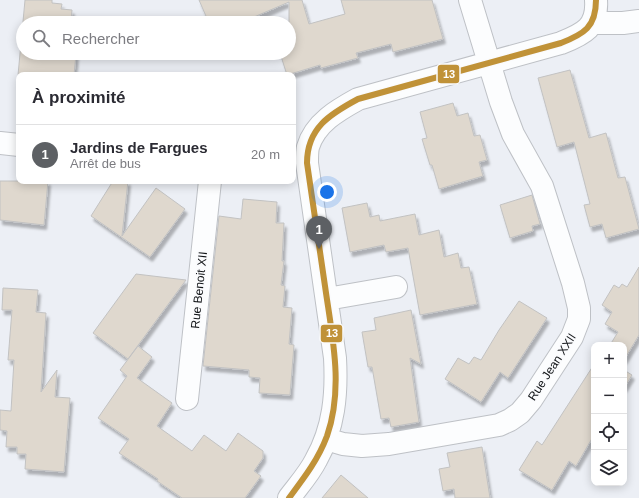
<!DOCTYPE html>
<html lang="fr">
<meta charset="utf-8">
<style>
:root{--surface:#fff;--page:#f2f2f3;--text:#2b2b33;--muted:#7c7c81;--line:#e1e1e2;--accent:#5d6064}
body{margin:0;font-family:Helvetica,sans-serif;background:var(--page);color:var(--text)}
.controls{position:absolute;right:12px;bottom:12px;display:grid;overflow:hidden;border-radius:8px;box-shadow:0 2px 10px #0003}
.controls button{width:36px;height:36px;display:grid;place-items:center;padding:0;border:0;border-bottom:1px solid var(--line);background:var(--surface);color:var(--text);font:20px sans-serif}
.you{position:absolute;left:327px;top:192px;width:14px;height:14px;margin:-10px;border:3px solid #fff;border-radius:50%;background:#1a73e8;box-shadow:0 0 0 6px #1a73e833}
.badge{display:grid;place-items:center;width:26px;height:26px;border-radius:50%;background:var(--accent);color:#fff;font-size:13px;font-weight:700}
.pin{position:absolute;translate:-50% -33px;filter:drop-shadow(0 1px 2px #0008)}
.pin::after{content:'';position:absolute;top:21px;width:14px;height:12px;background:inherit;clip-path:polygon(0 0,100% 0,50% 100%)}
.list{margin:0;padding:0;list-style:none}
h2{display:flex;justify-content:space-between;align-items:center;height:52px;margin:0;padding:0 16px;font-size:17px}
h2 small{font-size:13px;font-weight:400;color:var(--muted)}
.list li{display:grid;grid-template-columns:26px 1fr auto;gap:12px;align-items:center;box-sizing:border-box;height:60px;padding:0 16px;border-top:1px solid var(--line)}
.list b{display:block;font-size:15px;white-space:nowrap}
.list p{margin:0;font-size:13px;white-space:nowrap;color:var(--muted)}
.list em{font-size:13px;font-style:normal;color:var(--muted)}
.icon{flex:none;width:22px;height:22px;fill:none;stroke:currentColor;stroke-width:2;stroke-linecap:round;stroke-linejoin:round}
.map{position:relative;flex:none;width:639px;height:498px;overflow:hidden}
.search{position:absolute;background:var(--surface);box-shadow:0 2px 10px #0003;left:16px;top:16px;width:280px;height:44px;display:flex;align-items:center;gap:10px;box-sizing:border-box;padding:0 14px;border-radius:22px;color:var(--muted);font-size:15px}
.panel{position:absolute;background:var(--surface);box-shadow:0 2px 10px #0003;left:16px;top:72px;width:280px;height:112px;border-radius:8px}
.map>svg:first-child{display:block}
.building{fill:#dfd8ce;stroke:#c2c2c2;filter:url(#shadow)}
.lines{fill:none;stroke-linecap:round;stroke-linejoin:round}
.minor-casing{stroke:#bec1c6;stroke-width:24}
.minor{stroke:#fcfdfe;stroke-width:22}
.bus-1-casing{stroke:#fafbfd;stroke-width:9}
.bus-1{stroke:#c09238;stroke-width:6}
.labels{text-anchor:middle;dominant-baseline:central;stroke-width:3;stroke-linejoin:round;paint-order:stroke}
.street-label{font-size:12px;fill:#101316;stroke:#fafbfd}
.line-badge{stroke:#fafbfd;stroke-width:1.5}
.badge-label{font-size:11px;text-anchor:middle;font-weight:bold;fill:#fff}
</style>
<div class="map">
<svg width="639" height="498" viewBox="0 0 639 498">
<defs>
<filter id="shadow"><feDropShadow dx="2.5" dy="4.5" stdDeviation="1" flood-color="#0004"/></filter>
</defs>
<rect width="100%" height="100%" fill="#eceff5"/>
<path class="building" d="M25 0H52V3L62 4 61 9 72 10 71 23H23V53L76 54 74 75H18Z
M199 0H302L309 24 345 14 341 0H432L443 39 393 52 391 44 356 53 358 58 321 68 320 65 287 75 280 53H289V2L240 23H209Z
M570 70 589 138 606 133 618 178 625 177 639 229 606 238 602 224 590 227 584 205 590 204 574 142 557 147 538 78Z
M453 103 457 116 468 113 474 136 480 135 487 160 479 162 483 176 439 189 432 165H430L422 139 427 138 420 112Z
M0 181H48L44 225 0 220Z
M113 181H128L122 236 156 188 185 209 150 257 91 216Z
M532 195 540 224 532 226 533 231 510 238 500 205Z
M243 199 277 202 276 223H284L282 261H284L281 285 285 286 283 307 292 308 289 344 294 345 290 395 259 393 260 378 249 377V370L203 366 219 216 241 219Z
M367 203 370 217 379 215 380 221 415 214 419 235 439 230 444 257 458 253 461 268 469 267 477 304 420 315 408 248 386 252 384 245 350 252 342 208Z
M639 267V335L624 360V345H610L618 332 605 324 612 312 602 305 614 285 619 288 622 284 627 287Z
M136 274 186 280 128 359 93 333Z
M3 288 38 290 36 312 46 313 41 392 57 370 55 397 70 398 64 472 25 469 26 454H17V447H6L7 431 0 430V410L11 411 14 360H8L12 310H2Z
M519 301 547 318 508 378 500 372 481 402 445 379 458 358 469 364 474 357 481 360 499 330Z
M411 310 421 364 410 358 419 422 391 427 389 418 381 419 372 367H368L362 332 376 330 374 318Z
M138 346 152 357 137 378 172 403 157 426 192 451 204 435 226 451 238 433 263 451V458L254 471 261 476 245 498H182L157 481 158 479 119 453 129 439 98 418 127 376 120 370Z
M593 366 594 367V435L576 466 569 461 552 490 519 470 537 441 542 445Z
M624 370 632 375 624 388Z
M482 447 490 498H455L454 489 443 491 439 469 450 467 447 453Z
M341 475 368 498H322Z"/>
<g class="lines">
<g class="minor-casing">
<path id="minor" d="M593 23H623L639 21
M0 143 19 145
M327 299 396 287
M187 399 210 181
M326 439 343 444 362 446 389 444 499 425 510 420 520 413 531 400 572 337 579 319V308L573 283 542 186 513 134 501 102 470 0
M289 498C298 486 309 474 316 460 334 428 337 394 335 358L307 163C307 157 307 151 308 147 315 123 338 110 358 99L561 43C584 34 598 27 596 0"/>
</g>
<use href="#minor" class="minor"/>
<g class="bus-1-casing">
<path id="bus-1" d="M289 498C304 478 318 460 327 436 344 387 332 336 325 286 319 245 313 204 307 163 307 128 330 114 358 99L561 43C584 34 596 27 596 0"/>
</g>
<use href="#bus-1" class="bus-1"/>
</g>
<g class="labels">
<g class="street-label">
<text transform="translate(199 290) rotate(-84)">Rue Benoit XII</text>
<text transform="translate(552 367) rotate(-57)">Rue Jean XXII</text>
</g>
</g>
<g class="line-badge">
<rect x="437" y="64" width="23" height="20" rx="4" fill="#c09238"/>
<rect x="320" y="324" width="23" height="19" rx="4" fill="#c09238"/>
</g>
<g class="badge-label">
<text x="449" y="78">13</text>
<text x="332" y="337">13</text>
</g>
</svg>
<div class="controls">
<button>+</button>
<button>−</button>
<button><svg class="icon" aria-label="locate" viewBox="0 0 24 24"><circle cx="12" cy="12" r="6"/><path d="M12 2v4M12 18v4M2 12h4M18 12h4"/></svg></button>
<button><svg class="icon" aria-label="layers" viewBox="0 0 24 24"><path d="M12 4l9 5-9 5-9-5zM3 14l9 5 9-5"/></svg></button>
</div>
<div class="you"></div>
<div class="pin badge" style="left:319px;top:249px">1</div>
<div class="search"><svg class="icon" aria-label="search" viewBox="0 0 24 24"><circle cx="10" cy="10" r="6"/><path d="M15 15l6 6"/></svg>Rechercher</div>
<section class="panel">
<h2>À proximité<small></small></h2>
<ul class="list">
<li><span class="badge">1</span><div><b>Jardins de Fargues</b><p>Arrêt de bus</p></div><em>20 m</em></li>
</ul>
</section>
</div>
